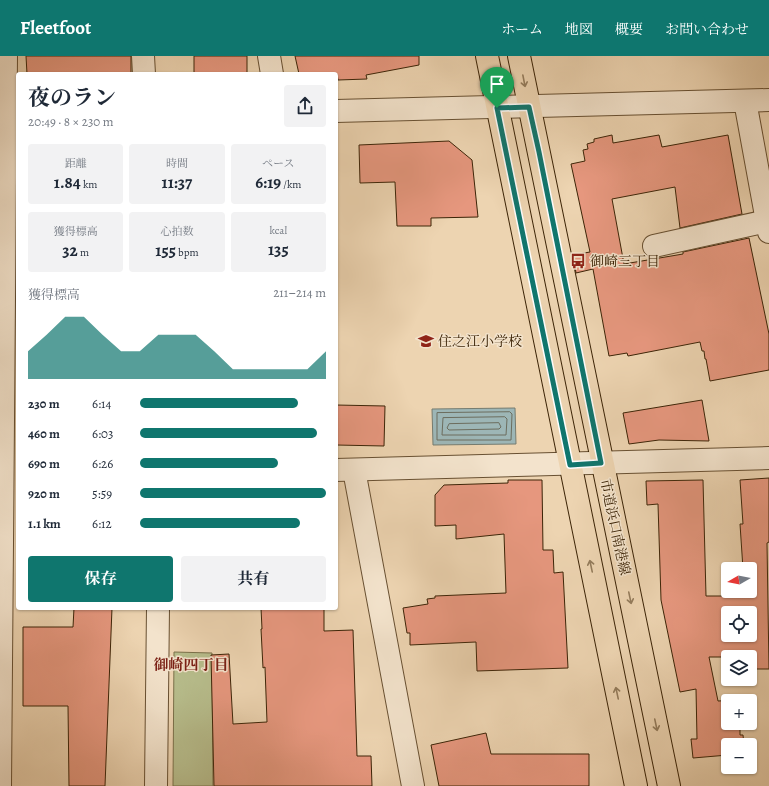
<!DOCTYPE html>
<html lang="ja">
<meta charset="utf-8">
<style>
body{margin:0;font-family:Alegreya,"Noto Serif JP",serif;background:#f2f2f3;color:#1f2937;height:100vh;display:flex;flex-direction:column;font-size:15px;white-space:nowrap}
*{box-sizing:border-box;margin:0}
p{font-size:13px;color:#747a83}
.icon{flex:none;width:22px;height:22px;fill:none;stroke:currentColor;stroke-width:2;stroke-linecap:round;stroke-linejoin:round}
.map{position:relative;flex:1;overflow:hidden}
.details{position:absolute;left:16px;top:16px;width:322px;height:538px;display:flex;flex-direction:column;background:#fff;border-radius:4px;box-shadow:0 1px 3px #0004}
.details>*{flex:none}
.needle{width:26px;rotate:261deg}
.controls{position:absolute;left:721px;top:506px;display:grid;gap:8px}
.controls a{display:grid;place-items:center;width:36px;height:36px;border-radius:4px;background:#fff;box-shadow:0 1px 3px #0004;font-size:20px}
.pin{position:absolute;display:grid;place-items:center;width:34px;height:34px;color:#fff;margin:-41px -17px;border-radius:50% 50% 50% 0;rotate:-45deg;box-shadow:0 0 4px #0007}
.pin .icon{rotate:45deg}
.round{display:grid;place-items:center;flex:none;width:42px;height:42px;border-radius:4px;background:#f2f2f3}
.overview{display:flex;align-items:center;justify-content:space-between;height:68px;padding:0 12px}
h1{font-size:22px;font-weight:700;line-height:30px}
.metrics{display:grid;grid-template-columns:repeat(3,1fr);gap:6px;height:68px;padding:4px 12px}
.metrics div{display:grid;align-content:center;border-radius:4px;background:#f2f2f3;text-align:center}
.metrics b{font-size:17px;font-weight:700}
.metrics small{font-size:11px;font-weight:400}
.metrics p{font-size:11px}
.chart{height:112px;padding:8px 12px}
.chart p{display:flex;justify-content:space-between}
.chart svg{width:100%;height:72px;margin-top:4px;fill:#0f766e;opacity:.7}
.primary-button{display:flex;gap:8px;margin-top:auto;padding:8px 12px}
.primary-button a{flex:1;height:46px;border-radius:4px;background:#0f766e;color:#fff;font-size:16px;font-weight:700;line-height:46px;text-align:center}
.primary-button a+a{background:#f2f2f3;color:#1f2937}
ul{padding:0 12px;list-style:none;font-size:13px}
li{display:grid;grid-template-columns:64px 48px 1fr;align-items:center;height:30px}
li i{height:10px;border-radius:5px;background:#0f766e}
header{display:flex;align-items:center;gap:24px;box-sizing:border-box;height:56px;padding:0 20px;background:#0f766e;color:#fff}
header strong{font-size:19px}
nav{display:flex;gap:22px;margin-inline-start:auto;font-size:14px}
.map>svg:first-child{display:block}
.green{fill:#b7bd8c;stroke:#7a704a}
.water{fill:#9db6b6;stroke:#767c70}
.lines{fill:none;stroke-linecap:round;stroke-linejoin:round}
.shore{stroke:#6c6d5e;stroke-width:1}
.building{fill:#e6977e;stroke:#3c2407;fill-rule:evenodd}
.minor-casing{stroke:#685032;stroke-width:24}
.tertiary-casing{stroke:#685032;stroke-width:24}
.primary-casing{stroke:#3c2407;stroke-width:24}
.minor{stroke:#f3e3cc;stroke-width:22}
.tertiary{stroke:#f3e3cc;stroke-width:22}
.primary{stroke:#edd4b1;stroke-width:22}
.oneway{stroke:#947c5c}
.route-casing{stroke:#fff;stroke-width:8}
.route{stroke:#0f766e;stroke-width:5}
.labels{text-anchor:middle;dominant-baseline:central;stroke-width:3;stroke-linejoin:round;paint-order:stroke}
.poi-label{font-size:14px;fill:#3c2407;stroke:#f3e3cc;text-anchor:start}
.street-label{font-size:14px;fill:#3c2407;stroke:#f3e3cc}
.neighbourhood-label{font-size:15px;font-weight:bold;fill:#7a1f14;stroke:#f3e3cc}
</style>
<header>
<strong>Fleetfoot</strong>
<nav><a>ホーム</a><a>地図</a><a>概要</a><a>お問い合わせ</a></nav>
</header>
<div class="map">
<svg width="769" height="730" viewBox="0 0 769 730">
<rect width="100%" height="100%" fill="#edd4b1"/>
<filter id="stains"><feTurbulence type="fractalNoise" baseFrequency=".005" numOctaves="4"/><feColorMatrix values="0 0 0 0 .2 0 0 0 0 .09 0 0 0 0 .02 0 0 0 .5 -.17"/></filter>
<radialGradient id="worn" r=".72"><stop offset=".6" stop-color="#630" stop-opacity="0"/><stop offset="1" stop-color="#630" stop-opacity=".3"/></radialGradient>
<!-- green -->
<polygon class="green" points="174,596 212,597 213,730 173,730"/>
<!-- water -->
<polygon class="water" points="515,352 516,388 433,389 432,353"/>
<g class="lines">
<!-- shore -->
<g class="shore">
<polygon points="510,356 512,358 511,384 437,384 437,357"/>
<polygon points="505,361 507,363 506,379 442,379 443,362"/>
<polygon points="499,367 501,371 499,373 449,374 447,372 449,368"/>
</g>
</g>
<!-- building -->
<g class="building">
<polygon points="26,0 131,0 131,18 27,18"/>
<rect x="194" y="0" width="53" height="18"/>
<polygon points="295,0 419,0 419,9 366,19 367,23 338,24 337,18 299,18"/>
<polygon points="612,79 613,87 659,79 662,91 728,79 742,158 680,172 675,131 612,143 624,208 683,198 683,196 749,182 769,278 769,314 710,325 706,303 705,303 704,295 702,295 700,286 628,300 627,297 609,300 593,213 576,217 573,199 590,196 571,108 585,105 583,94 588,93 587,88 594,86 594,83"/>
<polygon points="449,85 472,104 478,161 431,162 431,170 397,170 395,126 360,127 359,89"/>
<polygon points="702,344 709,385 659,384 629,388 623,357"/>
<polygon points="336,349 385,350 384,390 336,389"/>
<path d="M 769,422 L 769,486 L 767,487 L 769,613 L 750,613 L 750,601 L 709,601 L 718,645 L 739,644 L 728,645 L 728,667 L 740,667 L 740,679 L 743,679 L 744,689 L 728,689 L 728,699 L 693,702 L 691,683 L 697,683 L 696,633 L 680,636 L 661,544 L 658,448 L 647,449 L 646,425 L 703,424 L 706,540 L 743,540 L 742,535 L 750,535 L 750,513 L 743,513 L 740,468 L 743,468 L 740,424 ZM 728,557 L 750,557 L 750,579 L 728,579 Z"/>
<polygon points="508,424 542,424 543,494 553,494 554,517 563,516 568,612 477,615 476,586 410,589 410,577 407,577 403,552 428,548 427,543 435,542 435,540 506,537 504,478 456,483 456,469 435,470 435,439 444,429 508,427"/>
<polygon points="74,552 112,552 105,730 69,730 68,650 23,650 23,571 73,571"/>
<polygon points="261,552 324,552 324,575 353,574 357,700 371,700 372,730 214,730 211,599 229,598 233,668 267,666 265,611 263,612 261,573 262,573"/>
<polygon points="486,677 491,698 589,698 589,730 439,730 431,689"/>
</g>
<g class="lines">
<defs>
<g id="minor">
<polyline points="143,0 144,18"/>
<polyline points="269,0 272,18"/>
<polyline points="745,45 769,176"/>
<polyline points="654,190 767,165"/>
<polyline points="336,414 769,402"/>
<polyline points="354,414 413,730"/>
<polyline points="0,730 6,0"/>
<polyline points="156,730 158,552"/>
</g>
<g id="tertiary">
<polyline points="336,55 769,44"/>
<polyline points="0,64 18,63"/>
</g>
<g id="primary">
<polyline points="487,0 636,730"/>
<polyline points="519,0 669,730"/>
</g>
</defs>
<!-- minor casing -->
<use href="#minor" class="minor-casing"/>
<!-- tertiary casing -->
<use href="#tertiary" class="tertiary-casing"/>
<!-- primary casing -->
<use href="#primary" class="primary-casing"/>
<!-- minor -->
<use href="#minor" class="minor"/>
<!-- tertiary -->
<use href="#tertiary" class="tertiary"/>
<!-- primary -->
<use href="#primary" class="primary"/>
</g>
<!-- one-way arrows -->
<defs><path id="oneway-shaft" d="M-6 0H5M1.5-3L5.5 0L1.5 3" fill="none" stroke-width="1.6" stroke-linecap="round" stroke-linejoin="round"/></defs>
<g class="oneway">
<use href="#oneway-shaft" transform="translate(524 25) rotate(79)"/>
<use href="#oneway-shaft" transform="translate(591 510) rotate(-102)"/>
<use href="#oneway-shaft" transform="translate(630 542) rotate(78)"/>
<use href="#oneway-shaft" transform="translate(617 637) rotate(-102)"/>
<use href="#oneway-shaft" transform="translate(656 669) rotate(78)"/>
</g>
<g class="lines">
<defs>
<polygon id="route" points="529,51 539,96 601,407 570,409 497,52"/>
</defs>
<!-- route casing -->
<use href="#route" class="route-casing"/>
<!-- route -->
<use href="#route" class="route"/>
</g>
<!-- icons -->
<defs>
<symbol id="bus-bare" viewBox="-9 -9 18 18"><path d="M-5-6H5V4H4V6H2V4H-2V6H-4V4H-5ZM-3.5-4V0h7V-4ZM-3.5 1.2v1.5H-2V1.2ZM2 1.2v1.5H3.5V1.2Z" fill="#8f2418" stroke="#f3e3cc" stroke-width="2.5" paint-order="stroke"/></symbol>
<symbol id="school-bare" viewBox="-9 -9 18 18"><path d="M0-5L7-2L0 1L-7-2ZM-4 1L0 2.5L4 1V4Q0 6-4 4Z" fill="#8f2418" stroke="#f3e3cc" stroke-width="2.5" paint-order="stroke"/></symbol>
</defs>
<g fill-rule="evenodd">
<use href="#bus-bare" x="567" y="194" width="22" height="22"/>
<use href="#school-bare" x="415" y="274" width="22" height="22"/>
</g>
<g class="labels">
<!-- poi labels -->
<g class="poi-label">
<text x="590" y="205">御崎三丁目</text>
<text x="438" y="285">住之江小学校</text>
</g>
<!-- street labels -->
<g class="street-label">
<text transform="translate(615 471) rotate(78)">市道浜口南港線</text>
</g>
<!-- neighbourhood labels -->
<g class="neighbourhood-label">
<text x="191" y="609">御崎四丁目</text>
</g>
</g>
<rect width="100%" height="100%" filter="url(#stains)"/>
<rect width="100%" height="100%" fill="url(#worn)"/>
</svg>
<div class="controls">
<a><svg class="needle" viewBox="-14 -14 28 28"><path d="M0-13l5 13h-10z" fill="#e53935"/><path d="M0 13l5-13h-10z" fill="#747a83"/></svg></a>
<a><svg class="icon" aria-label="locate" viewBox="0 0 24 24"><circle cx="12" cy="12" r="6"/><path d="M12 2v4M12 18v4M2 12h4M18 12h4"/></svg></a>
<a><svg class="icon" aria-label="layers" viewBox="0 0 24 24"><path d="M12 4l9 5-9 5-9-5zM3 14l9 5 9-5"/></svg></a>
<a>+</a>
<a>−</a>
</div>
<div class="pin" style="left:497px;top:52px;background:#1e9e55"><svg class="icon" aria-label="arrive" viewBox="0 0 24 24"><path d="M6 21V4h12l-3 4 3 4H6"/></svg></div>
<section class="details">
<div class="overview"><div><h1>夜のラン</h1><p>20:49 · 8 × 230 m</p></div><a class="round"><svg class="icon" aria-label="share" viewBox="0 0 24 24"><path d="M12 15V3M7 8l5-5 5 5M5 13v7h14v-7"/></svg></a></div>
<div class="metrics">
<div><p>距離</p><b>1.84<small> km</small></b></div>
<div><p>時間</p><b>11:37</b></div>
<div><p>ペース</p><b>6:19<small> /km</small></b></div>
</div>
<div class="metrics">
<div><p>獲得標高</p><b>32<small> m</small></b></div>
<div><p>心拍数</p><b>155<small> bpm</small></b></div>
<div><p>kcal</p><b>135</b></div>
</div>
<div class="chart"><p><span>獲得標高</span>211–214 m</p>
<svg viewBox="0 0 160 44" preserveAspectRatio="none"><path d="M0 44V27L10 17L20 6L30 6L40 17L50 27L60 27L70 17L80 17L90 17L100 27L110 38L120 38L130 38L140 38L150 38L160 27V44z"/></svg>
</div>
<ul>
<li><b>230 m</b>6:14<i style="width:85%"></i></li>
<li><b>460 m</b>6:03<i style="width:95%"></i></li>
<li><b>690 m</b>6:26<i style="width:74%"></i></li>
<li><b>920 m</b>5:59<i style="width:100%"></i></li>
<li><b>1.1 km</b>6:12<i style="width:86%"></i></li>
</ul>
<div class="primary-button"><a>保存</a><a>共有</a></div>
</section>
</div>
